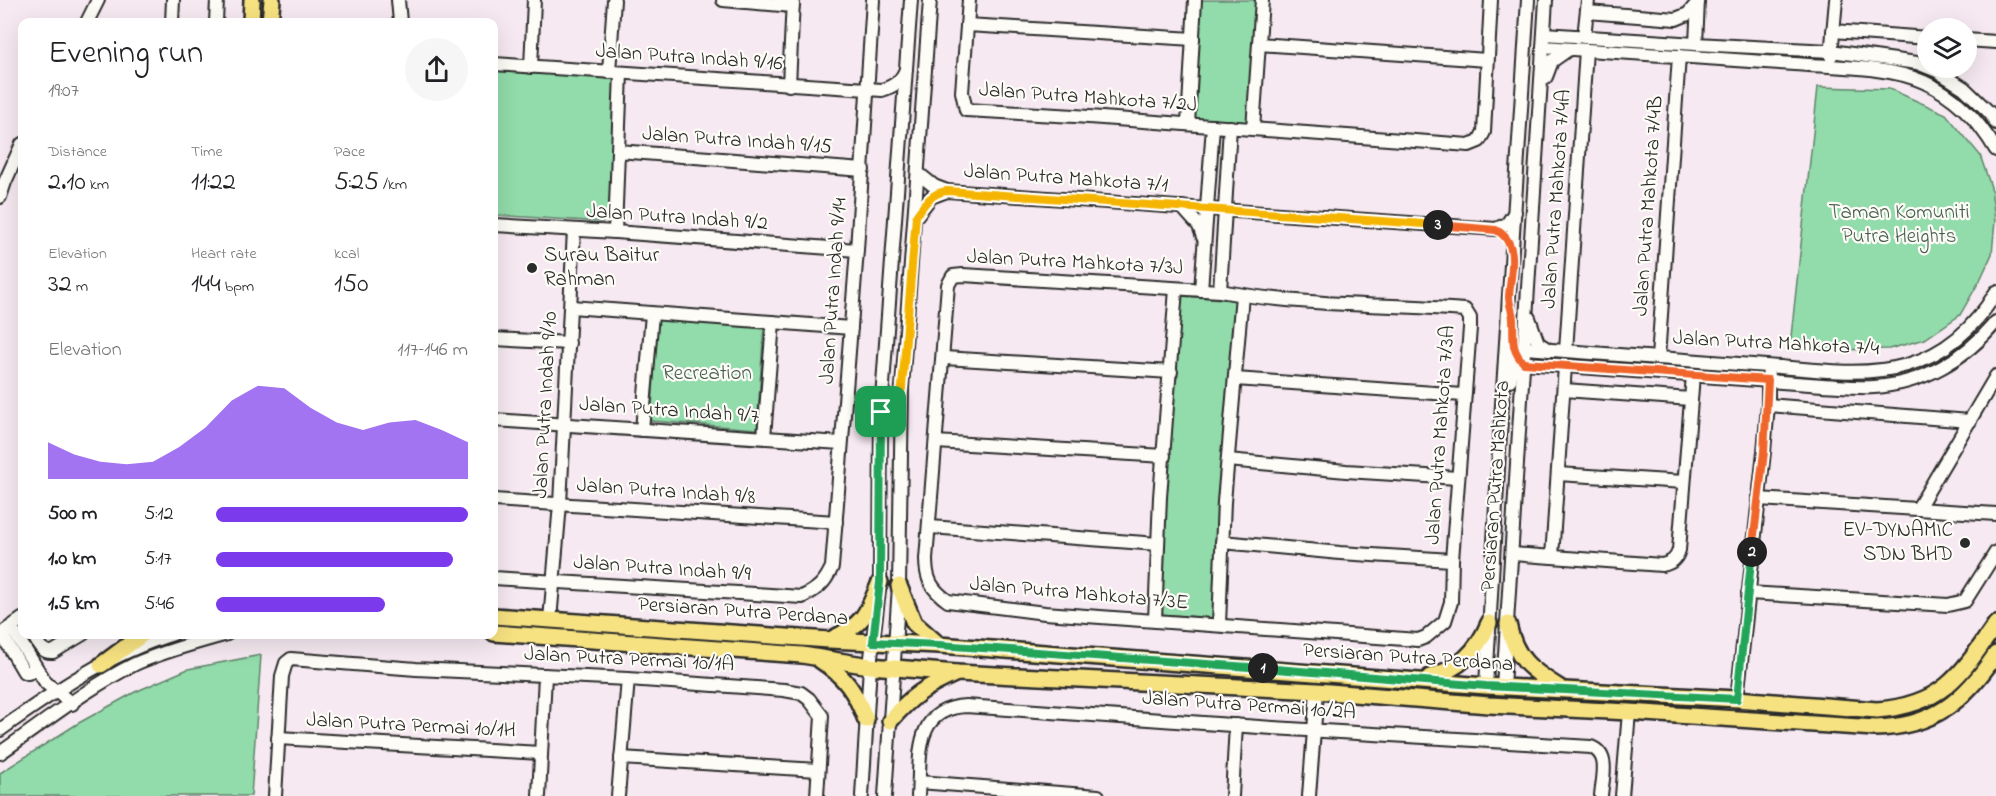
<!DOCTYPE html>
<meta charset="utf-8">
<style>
body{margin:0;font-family:"Indie Flower",sans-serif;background:#f6f6f6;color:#202124;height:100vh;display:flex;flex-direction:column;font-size:22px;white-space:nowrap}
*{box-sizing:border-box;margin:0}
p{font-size:20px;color:#757577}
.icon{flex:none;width:33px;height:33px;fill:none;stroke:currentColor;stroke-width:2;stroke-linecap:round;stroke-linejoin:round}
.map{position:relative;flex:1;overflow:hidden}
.details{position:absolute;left:18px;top:18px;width:480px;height:621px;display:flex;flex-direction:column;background:#fff;border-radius:12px;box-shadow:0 6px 24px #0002}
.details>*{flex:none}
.tools{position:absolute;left:1917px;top:18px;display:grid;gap:12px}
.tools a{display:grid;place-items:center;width:60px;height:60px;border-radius:50%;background:#fff;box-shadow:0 6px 24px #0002;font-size:30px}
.pin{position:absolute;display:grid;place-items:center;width:51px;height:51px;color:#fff;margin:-26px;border-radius:12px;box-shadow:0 3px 9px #0006}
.km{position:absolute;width:30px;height:30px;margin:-15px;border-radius:50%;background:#222;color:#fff;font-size:16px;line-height:30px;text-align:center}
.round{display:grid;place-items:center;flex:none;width:63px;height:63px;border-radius:32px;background:#f6f6f6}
.overview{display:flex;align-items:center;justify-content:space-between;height:102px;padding:0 30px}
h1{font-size:33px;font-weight:600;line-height:45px}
.figures{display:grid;grid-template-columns:repeat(3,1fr);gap:9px;height:102px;padding:6px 30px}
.figures div{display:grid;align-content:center}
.figures b{font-size:26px;font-weight:600}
.figures small{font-size:16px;font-weight:400}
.figures p{font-size:16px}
.chart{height:168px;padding:12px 30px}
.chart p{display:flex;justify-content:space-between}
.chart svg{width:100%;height:108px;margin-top:6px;fill:#7c3aed;opacity:.7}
ul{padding:0 30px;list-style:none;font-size:20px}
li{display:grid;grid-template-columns:96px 72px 1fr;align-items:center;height:45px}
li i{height:15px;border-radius:8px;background:#7c3aed}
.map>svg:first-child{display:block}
.green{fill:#92dbaa;stroke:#5e836a;stroke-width:1.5}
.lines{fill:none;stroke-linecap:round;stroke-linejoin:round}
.minor-casing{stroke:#2b2b2b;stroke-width:16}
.major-casing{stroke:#2b2b2b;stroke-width:20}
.minor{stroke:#fdfcf7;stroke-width:12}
.major{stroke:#f7e281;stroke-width:15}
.split-1-casing{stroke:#fff;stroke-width:12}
.split-2-casing{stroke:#fff;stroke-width:12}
.split-3-casing{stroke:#fff;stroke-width:12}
.split-4-casing{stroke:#fff;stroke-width:12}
.split-1{stroke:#22a559;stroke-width:8}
.split-2{stroke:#22a559;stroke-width:8}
.split-3{stroke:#f0652b;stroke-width:8}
.split-4{stroke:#f5b400;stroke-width:8}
.poi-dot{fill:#2b2b2b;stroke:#fdfcf7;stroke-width:2}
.labels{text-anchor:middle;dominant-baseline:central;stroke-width:4.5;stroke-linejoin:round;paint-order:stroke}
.street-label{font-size:21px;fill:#2b2b2b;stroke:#fdfcf7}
.park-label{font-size:21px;fill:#4a6051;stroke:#fdfcf7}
.poi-label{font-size:21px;fill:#2b2b2b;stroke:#fdfcf7;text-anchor:start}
</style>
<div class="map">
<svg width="1996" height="796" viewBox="0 0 1996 796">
<rect width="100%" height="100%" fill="#f6e9f1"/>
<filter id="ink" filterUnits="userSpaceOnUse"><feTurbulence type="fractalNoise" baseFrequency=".0167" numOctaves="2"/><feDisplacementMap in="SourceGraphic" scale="12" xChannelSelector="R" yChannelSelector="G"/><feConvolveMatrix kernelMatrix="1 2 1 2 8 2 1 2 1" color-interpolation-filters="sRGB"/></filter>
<g filter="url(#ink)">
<!-- green -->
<g class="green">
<polygon points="1199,0 1260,0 1251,123 1192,119"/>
<polygon points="494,71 619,78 609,216 603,222 494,215"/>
<polygon points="1818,87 1890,89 1946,114 1980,155 1991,187 1995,221 1992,254 1980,280 1960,315 1925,339 1889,349 1831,350 1790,346"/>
<polygon points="1180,296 1238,300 1216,618 1157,614"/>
<polygon points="658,319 764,326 757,429 651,421"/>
<polygon points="261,655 251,796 0,796 0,773 77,724 135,692 188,669"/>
</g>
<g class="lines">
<defs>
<g id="minor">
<polyline points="398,0 400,22"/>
<polyline points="723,0 793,6"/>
<polyline points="969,0 962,92 966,110 1075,116 1469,145 1479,141 1484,132 1491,0"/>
<polyline points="1587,12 1676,19 1688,14 1698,2"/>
<polyline points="87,22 98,0"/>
<polyline points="172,22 173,0"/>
<polyline points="216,22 217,0"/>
<polyline points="967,25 1193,39"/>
<polyline points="1833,31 1928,38"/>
<polyline points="1544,34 1696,44 1831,51 1917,63 1937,71 1964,88 1990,113 1996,123"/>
<polyline points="1584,37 1588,0"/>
<polyline points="1966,40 1996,42"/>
<polyline points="1259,44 1487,60"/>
<polyline points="1696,44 1698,1"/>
<path d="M 1543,47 C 1627,53 1710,58 1794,64 C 1832,67 1889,66 1924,82 C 1956,96 1979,121 1996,150"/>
<polyline points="1831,56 1836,0"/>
<path d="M 494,64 L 882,90 C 894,86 902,81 906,69"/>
<polyline points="531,67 534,0"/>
<polyline points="609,72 614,0"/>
<polyline points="1546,77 1552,61 1569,49"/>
<polyline points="789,85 793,0"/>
<polyline points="1188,124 1195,0"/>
<polyline points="1253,129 1262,0"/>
<polyline points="618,151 621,73"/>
<polyline points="919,174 934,186 947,191 1496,229 1507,224 1515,212"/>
<polyline points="0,197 5,182 22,144"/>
<polyline points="1182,207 1199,226 1203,237"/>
<polyline points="917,215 931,197 947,191"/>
<polyline points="494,225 615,232 857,250"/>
<polyline points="615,232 618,151 863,170"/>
<path d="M 963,275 L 1220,291 C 1300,306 1384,304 1465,310 L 1470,318 L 1470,328 L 1452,560 L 1451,602 L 1445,621 L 1426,637 L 1418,640 L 1045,613 L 948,601 C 931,589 926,579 926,559 L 948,285 L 953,276 Z"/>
<polyline points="1201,290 1213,126"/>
<polyline points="1220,291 1230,127"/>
<polyline points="571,307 851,328"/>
<polyline points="1529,318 1538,343 1549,350"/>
<polyline points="494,339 569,343"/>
<path d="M 1525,348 C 1605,354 1685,360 1766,366 C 1811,369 1862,378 1907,365 C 1946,353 1975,328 1996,292"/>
<polyline points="1566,351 1586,50"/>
<polyline points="944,358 1171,372"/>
<polyline points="1658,358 1679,56"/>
<path d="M 1524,363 L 1823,385 C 1840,386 1857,388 1874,387 C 1923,384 1965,359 1996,322"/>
<polyline points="1235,379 1463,395"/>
<polyline points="1510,380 1515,355 1525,348"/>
<polyline points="1564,390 1691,399"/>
<polyline points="1768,405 1970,421"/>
<polyline points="494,420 841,443"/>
<polyline points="642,430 652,314"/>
<polyline points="764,437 773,322"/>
<polyline points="936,442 1164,456"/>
<polyline points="1228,460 1346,471 1458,478"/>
<polyline points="1558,474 1684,482"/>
<polyline points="1758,499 1996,514"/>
<polyline points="494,500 836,522"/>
<polyline points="1918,508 1996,376"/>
<polyline points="930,527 1158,544"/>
<polyline points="1222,542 1340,553 1452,560"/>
<path d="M 1512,554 L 1662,565 C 1671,563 1676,560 1679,550 L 1693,375"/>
<polyline points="1552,557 1565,366"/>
<path d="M 494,578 L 802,597 C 818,589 825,583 832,567 L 857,250 L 873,0"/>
<polyline points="1748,593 1948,605 1965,601 1996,552"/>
<polyline points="22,619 5,631 4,638 24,672 28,673 35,669"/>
<polyline points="550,620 560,504 574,230"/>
<polyline points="1155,620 1160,497 1176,289"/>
<polyline points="1219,624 1224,502 1242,295"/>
<polyline points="11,627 46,683 72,704"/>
<path d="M 33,634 C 38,643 41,653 53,652 L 83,634"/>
<polyline points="1486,686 1499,451 1528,0"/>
<polyline points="1503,687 1546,0"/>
<polyline points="1737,699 1764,452 1768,405 1768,375"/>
<path d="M 0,730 C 53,692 110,653 173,634"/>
<polyline points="278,738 541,753"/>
<path d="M 0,753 C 42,724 90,686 135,664 C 164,651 196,643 227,634"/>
<polyline points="621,758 818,770"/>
<polyline points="919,782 1098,796"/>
<polyline points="275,796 282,676 286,663 291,659 416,669 628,679 784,690 801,693 809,699 822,716 817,796"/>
<polyline points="539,796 545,675"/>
<polyline points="618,796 628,679"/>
<polyline points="862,796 870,666 880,582 881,412 911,0"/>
<polyline points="885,796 899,586 902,388 930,0"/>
<path d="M 918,796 C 921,756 913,709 966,706 L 1273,728 L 1591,747 C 1611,755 1602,779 1601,796"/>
<polyline points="1232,796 1236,725"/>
<polyline points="1309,796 1317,691"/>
<polyline points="1622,796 1629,712"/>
</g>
<g id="major">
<polyline points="251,22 252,0"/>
<polyline points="270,22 272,0"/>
<polyline points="899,586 914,623 939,645"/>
<path d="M 494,616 L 829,640 L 939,645 L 1486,686 L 1737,699 L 1877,710 C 1943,705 1961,675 1996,624"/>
<path d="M 1508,624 C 1515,659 1531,670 1560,688"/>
<path d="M 494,633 L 802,655 L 870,666 L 957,673 L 1317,691 L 1489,705 L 1629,712 L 1875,728 C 1934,727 1964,701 1996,654"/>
<path d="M 832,639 C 864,624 867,614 880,582"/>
<path d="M 820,660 C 845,676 856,693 866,720"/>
<polyline points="101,665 143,634"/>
<path d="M 1430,677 C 1459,669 1477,652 1489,623"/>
<path d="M 890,721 C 912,695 926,687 957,673"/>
</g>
</defs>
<!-- minor casing -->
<use href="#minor" class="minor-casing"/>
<!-- major casing -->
<use href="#major" class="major-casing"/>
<!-- minor -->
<use href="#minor" class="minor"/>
<!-- major -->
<use href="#major" class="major"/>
</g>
</g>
<g class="lines" filter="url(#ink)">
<defs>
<polyline id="split-1" points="881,412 880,582 873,642 939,645 1263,668"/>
<polyline id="split-2" points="1263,668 1486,686 1737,699 1752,552"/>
<path id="split-3" d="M 1438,225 L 1496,230 C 1521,243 1510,274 1509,297 C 1509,305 1513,312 1513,320 C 1514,338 1510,350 1524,363 L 1768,380 L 1764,452 L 1752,552"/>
<path id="split-4" d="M 881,412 L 886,414 L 894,414 L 902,388 L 916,216 C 925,203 931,193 947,191 L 1438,225"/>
</defs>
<!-- split-1 casing -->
<use href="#split-1" class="split-1-casing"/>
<!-- split-2 casing -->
<use href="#split-2" class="split-2-casing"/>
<!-- split-3 casing -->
<use href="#split-3" class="split-3-casing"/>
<!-- split-4 casing -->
<use href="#split-4" class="split-4-casing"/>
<!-- split-1 -->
<use href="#split-1" class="split-1"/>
<!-- split-2 -->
<use href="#split-2" class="split-2"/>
<!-- split-3 -->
<use href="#split-3" class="split-3"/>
<!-- split-4 -->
<use href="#split-4" class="split-4"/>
</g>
<!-- markers -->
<g class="poi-dot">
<circle cx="532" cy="268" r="6"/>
<circle cx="1965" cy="543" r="6"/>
</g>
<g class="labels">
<!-- street labels -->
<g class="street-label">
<text transform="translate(689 58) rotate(4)">Jalan Putra Indah 9/16</text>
<text transform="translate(1088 98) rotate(4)">Jalan Putra Mahkota 7/2J</text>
<text transform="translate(737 141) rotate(4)">Jalan Putra Indah 9/15</text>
<text transform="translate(1066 179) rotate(4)">Jalan Putra Mahkota 7/1</text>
<text transform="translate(1557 199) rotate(-86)">Jalan Putra Mahkota 7/4A</text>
<text transform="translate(1649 206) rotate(-86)">Jalan Putra Mahkota 7/4B</text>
<text transform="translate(677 218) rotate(4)">Jalan Putra Indah 9/2</text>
<text transform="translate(1075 263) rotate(3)">Jalan Putra Mahkota 7/3J</text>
<text transform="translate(834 291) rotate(-86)">Jalan Putra Indah 9/14</text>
<text transform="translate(1776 344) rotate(3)">Jalan Putra Mahkota 7/4</text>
<text transform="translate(546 405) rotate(-87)">Jalan Putra Indah 9/10</text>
<text transform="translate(669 411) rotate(4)">Jalan Putra Indah 9/7</text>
<text transform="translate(1441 435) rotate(-86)">Jalan Putra Mahkota 7/3A</text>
<text transform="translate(1496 486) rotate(-86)">Persiaran Putra Mahkota</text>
<text transform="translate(666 492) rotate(4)">Jalan Putra Indah 9/8</text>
<text transform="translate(662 569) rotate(4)">Jalan Putra Indah 9/9</text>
<text transform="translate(1079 594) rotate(5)">Jalan Putra Mahkota 7/3E</text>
<text transform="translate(743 612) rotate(4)">Persiaran Putra Perdana</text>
<text transform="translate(1408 658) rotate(4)">Persiaran Putra Perdana</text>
<text transform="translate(629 660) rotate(3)">Jalan Putra Permai 10/1A</text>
<text transform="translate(1249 706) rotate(4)">Jalan Putra Permai 10/2A</text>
<text transform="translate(411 726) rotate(3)">Jalan Putra Permai 10/1H</text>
</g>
<!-- park labels -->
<g class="park-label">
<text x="1899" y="213">Taman Komuniti<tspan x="1899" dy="24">Putra Heights</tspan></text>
<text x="707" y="374">Recreation</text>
</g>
<!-- poi labels -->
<g class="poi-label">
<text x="544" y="256">Surau Baitur<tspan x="544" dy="24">Rahman</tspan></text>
<text x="1953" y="531" text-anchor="end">EV-DYNAMIC<tspan x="1953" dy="24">SDN BHD</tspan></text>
</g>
</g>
</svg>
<div class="tools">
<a><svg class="icon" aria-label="layers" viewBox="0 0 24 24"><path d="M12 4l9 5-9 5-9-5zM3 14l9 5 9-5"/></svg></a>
</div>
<div class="pin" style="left:881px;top:412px;background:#1e9e55"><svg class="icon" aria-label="arrive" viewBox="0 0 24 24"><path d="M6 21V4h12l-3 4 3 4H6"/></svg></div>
<b class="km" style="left:1263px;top:668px">1</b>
<b class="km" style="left:1752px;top:552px">2</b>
<b class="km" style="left:1438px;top:225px">3</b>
<section class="details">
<div class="overview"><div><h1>Evening run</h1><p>19:07</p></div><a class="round"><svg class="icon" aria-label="share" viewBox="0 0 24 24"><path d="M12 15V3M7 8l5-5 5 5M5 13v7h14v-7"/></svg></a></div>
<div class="figures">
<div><p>Distance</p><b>2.10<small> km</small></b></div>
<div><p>Time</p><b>11:22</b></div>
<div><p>Pace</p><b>5:25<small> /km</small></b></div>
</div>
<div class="figures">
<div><p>Elevation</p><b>32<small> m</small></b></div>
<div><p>Heart rate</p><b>144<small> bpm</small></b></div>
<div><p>kcal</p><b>150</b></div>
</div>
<div class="chart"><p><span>Elevation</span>117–146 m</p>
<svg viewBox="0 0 160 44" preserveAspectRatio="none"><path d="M0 44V29L10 34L20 37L30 38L40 37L50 31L60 23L70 12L80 6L90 7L100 15L110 21L120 24L130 21L140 20L150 24L160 29V44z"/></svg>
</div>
<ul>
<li><b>500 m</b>5:12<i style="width:100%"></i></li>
<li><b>1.0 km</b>5:17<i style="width:94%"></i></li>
<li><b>1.5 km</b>5:46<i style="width:67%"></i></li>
</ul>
</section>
</div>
